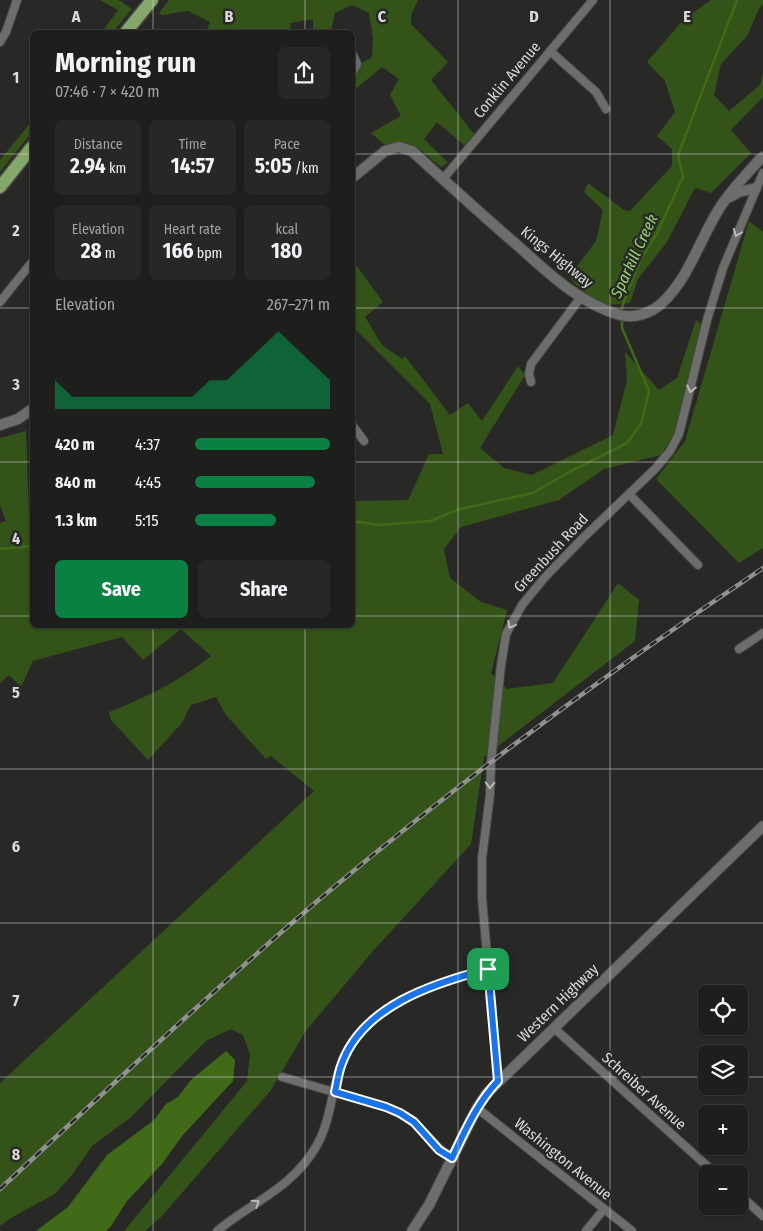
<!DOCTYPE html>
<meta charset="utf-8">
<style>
body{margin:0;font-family:"Fira Sans Condensed",sans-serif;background:#262726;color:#f1f3f6;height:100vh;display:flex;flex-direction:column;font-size:19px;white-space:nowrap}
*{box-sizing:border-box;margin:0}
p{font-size:16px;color:#a1a2a4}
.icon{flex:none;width:28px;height:28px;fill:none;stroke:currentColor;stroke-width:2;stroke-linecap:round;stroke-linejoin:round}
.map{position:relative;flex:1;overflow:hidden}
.panel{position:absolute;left:30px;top:30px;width:325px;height:598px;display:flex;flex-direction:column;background:#1e1f1d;border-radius:8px;box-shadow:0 1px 4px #0004,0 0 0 1px #3c3d3b}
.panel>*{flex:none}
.buttons{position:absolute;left:698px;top:985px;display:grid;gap:10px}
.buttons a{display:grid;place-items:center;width:50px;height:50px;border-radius:8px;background:#1e1f1d;box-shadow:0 1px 4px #0004,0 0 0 1px #3c3d3b;font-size:25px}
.pin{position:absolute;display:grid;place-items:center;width:42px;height:42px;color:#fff;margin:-21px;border-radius:10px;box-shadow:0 2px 8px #0006}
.round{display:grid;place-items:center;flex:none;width:52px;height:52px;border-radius:8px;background:#262726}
.headline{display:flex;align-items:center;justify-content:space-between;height:85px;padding:0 25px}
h1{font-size:28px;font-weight:700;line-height:38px}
.figures{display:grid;grid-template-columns:repeat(3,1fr);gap:8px;height:85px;padding:5px 25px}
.figures div{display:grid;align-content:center;border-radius:8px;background:#262726;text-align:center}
.figures b{font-size:21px;font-weight:700}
.figures small{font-size:14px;font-weight:400}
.figures p{font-size:14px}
.chart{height:140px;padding:10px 25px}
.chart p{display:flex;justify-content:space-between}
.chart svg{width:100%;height:90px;margin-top:5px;fill:#0b8043;opacity:.7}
.cta{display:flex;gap:10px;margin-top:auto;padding:10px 25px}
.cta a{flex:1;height:58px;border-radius:8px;background:#0b8043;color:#fff;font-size:20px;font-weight:700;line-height:58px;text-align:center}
.cta a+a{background:#262726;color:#f1f3f6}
ul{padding:0 25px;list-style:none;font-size:16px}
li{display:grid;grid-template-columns:80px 60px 1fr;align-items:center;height:38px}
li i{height:12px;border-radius:6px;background:#0b8043}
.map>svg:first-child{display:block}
.green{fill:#345319}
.water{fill:#416a18}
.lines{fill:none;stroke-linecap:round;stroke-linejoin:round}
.stream{stroke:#416a18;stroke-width:2.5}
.minor-casing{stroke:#464745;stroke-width:10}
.tertiary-casing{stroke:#464745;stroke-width:12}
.primary-casing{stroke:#464745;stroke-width:15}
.minor{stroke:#6c6e6b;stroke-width:8}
.tertiary{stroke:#6c6e6b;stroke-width:10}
.primary{stroke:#85a76a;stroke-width:12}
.rail-casing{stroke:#919290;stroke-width:4.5}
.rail{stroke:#282927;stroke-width:2.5;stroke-dasharray:8;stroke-linecap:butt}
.oneway{stroke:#babbb9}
.route-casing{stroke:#fff;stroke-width:10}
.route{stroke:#1a73e8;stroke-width:6}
.grid{fill:none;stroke:#dbdcda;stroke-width:1;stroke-opacity:0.55}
.labels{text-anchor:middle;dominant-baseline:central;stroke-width:5;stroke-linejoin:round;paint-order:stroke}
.street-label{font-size:15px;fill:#dbdcda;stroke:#282927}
.water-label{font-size:16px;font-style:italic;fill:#9ad46c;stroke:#282927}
.grid-label{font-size:16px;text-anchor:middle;font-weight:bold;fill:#dbdcda;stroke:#282927;stroke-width:5;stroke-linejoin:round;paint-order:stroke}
</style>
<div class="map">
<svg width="763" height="1231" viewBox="0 0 763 1231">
<rect width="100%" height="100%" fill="#282927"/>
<!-- green -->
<g class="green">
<polygon points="100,0 119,0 132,9 113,32 102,32 118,10"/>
<path d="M 169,0 L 418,0 L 411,15 L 411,24 L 448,62 L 431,80 L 474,134 L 465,146 L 437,122 L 424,139 L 448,163 L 441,167 C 422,152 412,136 385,145 L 371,133 L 401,116 L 390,95 L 399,79 L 382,67 L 353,91 L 353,68 L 372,57 L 373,37 L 369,13 L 352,5 L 335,13 L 331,32 L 313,32 L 313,19 L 290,23 L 291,32 L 206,32 L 210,22 L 188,11 L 162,15 L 159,13 Z"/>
<polygon points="711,0 763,0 763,4 759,9 747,36 721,64 714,95 729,111 760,85 763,73 763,97 731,130 751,153 711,193 695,188 667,242 638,279 630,303 606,305 583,292 569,277 596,241 603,210 584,192 588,183 624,210 630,211 672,166 672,149 657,136 675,112 665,81 647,62 684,19"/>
<polygon points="32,121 32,132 0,172 0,160"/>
<polygon points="749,221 763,232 763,548 739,563 656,479 685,441"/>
<path d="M 353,261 L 383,302 L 365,317 L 382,345 L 402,359 L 405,356 L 450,415 L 468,403 L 482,421 L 518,366 L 525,375 L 480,448 L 504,468 L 532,475 L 613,435 L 627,380 L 625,352 L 659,390 L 677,378 L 696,320 L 703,326 L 676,430 L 661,455 L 604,469 L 559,500 L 461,527 L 444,549 L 450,578 L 481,602 L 507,610 L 491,673 L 507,689 L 553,683 L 618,583 L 639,600 L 635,641 L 484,757 L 471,844 L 373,951 L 305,1032 L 271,1090 L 162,1216 L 145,1231 L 124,1231 L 247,1081 L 250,1054 L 243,1035 L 231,1029 L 206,1041 L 130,1118 L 92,1146 L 72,1175 L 55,1194 L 11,1218 L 0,1226 L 0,1083 L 314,791 L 271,756 L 266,759 L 226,715 L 216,697 L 191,705 L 181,724 L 148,760 L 111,720 L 109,712 C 145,698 180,681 211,656 L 181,629 L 143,660 L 122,637 L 33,661 L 21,687 L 9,675 L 0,683 L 0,523 L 6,521 L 0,505 L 0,438 L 26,431 L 29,515 L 32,514 L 32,625 L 352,625 L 353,501 L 408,500 L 429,454 L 443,454 L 430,404 L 353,327 Z"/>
</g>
<!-- water -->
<polygon class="water" points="226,1051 235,1060 233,1081 182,1136 162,1164 127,1201 111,1226 106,1231 36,1231 68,1207 107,1155 154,1120 166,1104 178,1097 191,1080"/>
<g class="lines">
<!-- stream -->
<g class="stream">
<polyline points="622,312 622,307 640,261 657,233 683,177 678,155 737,0"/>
<polyline points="352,521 380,525 430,521 460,509 533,493 569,472 627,443 641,424 649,391 622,328 622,317"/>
<polyline points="0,549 32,546"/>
</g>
<defs>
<g id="minor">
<polyline points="0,42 6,32 17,0"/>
<polyline points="550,51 596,92 606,109"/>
<polyline points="352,53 357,64 352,73"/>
<polyline points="443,179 593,0"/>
<polyline points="0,302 32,262"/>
<polyline points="531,382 529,374 531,364 581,297"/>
<polyline points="352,425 364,441"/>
<polyline points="629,494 698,565"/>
<polyline points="739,649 763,633"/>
<polyline points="554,1028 716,1174"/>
<path d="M 282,1077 L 386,1107 C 396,1111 406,1116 414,1123 C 427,1134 437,1148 451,1159"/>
<polyline points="498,1081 482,898 482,858 490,795 491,762 501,665 506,634 522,605 545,577 584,537 656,468 670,451 679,434 707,320 723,268 763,173"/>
<polyline points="477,1108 632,1231"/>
<polyline points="739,1194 763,1216"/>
<path d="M 217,1231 C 252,1202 293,1188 317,1145 C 331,1120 331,1092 341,1065 C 363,1005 433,984 489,969"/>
<polyline points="586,1231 604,1209"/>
</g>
<g id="tertiary">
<path d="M 352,178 L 385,151 L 399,147 L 412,151 C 447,183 481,214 517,245 C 547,272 580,304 620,315 C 635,319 651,313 662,303 C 689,278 700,239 719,209 C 730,191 746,175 760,159 L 763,157"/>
<polyline points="730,197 739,192 756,188"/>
<polyline points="0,425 18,419 32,409"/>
<polyline points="412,1231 429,1205 477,1108 487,1093 763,826"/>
</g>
<g id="primary">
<polyline points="126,32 152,0"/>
<polyline points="0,187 32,147"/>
</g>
</defs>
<!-- minor casing -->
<use href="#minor" class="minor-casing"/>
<!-- tertiary casing -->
<use href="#tertiary" class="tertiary-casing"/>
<!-- primary casing -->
<use href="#primary" class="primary-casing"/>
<!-- minor -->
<use href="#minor" class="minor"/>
<!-- tertiary -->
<use href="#tertiary" class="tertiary"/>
<!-- primary -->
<use href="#primary" class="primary"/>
<defs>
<path id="rail" d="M 0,1189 C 110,1087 219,984 334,887 C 471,773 615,667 763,568"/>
</defs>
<!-- rail casing -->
<use href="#rail" class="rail-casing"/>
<!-- rail -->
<use href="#rail" class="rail"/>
</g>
<!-- one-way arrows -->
<defs><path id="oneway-chevron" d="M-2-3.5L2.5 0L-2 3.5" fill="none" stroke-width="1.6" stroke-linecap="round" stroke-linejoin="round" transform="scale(1.25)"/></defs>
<g class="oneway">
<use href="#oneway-chevron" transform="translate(737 233) rotate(112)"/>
<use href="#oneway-chevron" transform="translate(691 389) rotate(104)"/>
<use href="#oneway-chevron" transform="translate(511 625) rotate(118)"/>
<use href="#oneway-chevron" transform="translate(490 785) rotate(92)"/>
<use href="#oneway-chevron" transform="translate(256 1203) rotate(-33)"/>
</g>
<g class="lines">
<defs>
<path id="route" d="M 488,969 L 498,1081 C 477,1103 465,1131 452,1158 L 439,1150 L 414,1122 L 400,1113 L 386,1107 L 335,1092 C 337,1084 338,1074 341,1066 C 361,1006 434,983 488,969 Z"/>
</defs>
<!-- route casing -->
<use href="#route" class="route-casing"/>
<!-- route -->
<use href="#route" class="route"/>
</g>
<!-- grid -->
<path class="grid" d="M 153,0 L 153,32M 305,0 L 305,32M 458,0 L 458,1231M 610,0 L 610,1231M 0,154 L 32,154M 352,154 L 763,154M 0,308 L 32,308M 352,308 L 763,308M 0,462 L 32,462M 352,462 L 763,462M 0,616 L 32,616M 352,616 L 763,616M 153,625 L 153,1231M 305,625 L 305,1231M 0,769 L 763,769M 0,923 L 763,923M 0,1077 L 706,1077M 739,1077 L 763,1077"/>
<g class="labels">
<!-- street labels -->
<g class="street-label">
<text transform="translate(507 80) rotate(-50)">Conklin Avenue</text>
<text transform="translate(557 257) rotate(39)">Kings Highway</text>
<text transform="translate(551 553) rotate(-47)">Greenbush Road</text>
<text transform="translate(558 1003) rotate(-44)">Western Highway</text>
<text transform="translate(644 1091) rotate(42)">Schreiber Avenue</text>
<text transform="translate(563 1159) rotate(39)">Washington Avenue</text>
</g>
<!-- water labels -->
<g class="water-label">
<text transform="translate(634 256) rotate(-65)">Sparkill Creek</text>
</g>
</g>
<g class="grid-label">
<text x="76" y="22">A</text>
<text x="229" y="22">B</text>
<text x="382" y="22">C</text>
<text x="534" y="22">D</text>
<text x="687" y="22">E</text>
<text x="16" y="83">1</text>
<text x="16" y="236">2</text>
<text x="16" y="390">3</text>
<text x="16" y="544">4</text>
<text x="16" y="698">5</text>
<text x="16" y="852">6</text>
<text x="16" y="1006">7</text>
<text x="16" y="1160">8</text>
</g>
</svg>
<div class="buttons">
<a><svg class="icon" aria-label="locate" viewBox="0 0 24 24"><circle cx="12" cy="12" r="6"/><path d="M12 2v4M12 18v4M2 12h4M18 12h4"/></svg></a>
<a><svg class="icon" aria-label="layers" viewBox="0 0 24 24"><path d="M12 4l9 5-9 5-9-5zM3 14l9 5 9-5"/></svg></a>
<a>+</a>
<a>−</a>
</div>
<div class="pin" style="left:488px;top:969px;background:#1e9e55"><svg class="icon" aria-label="arrive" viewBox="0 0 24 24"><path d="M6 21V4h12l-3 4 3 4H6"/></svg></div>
<section class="panel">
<div class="headline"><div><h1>Morning run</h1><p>07:46 · 7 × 420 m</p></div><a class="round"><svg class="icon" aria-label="share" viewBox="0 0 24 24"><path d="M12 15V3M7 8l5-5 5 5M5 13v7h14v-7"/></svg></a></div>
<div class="figures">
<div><p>Distance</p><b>2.94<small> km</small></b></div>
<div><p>Time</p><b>14:57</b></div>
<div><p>Pace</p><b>5:05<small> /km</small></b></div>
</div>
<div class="figures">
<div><p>Elevation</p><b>28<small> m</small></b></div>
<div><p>Heart rate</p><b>166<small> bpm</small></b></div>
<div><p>kcal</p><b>180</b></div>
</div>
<div class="chart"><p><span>Elevation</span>267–271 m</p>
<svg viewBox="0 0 160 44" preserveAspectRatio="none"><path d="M0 44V30L10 38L20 38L30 38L40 38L50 38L60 38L70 38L80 38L90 30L100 30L110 22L120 14L130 6L140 14L150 22L160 30V44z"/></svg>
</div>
<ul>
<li><b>420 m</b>4:37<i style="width:100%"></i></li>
<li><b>840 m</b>4:45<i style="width:89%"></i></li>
<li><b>1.3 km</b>5:15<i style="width:60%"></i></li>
</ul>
<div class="cta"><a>Save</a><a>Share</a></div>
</section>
</div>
